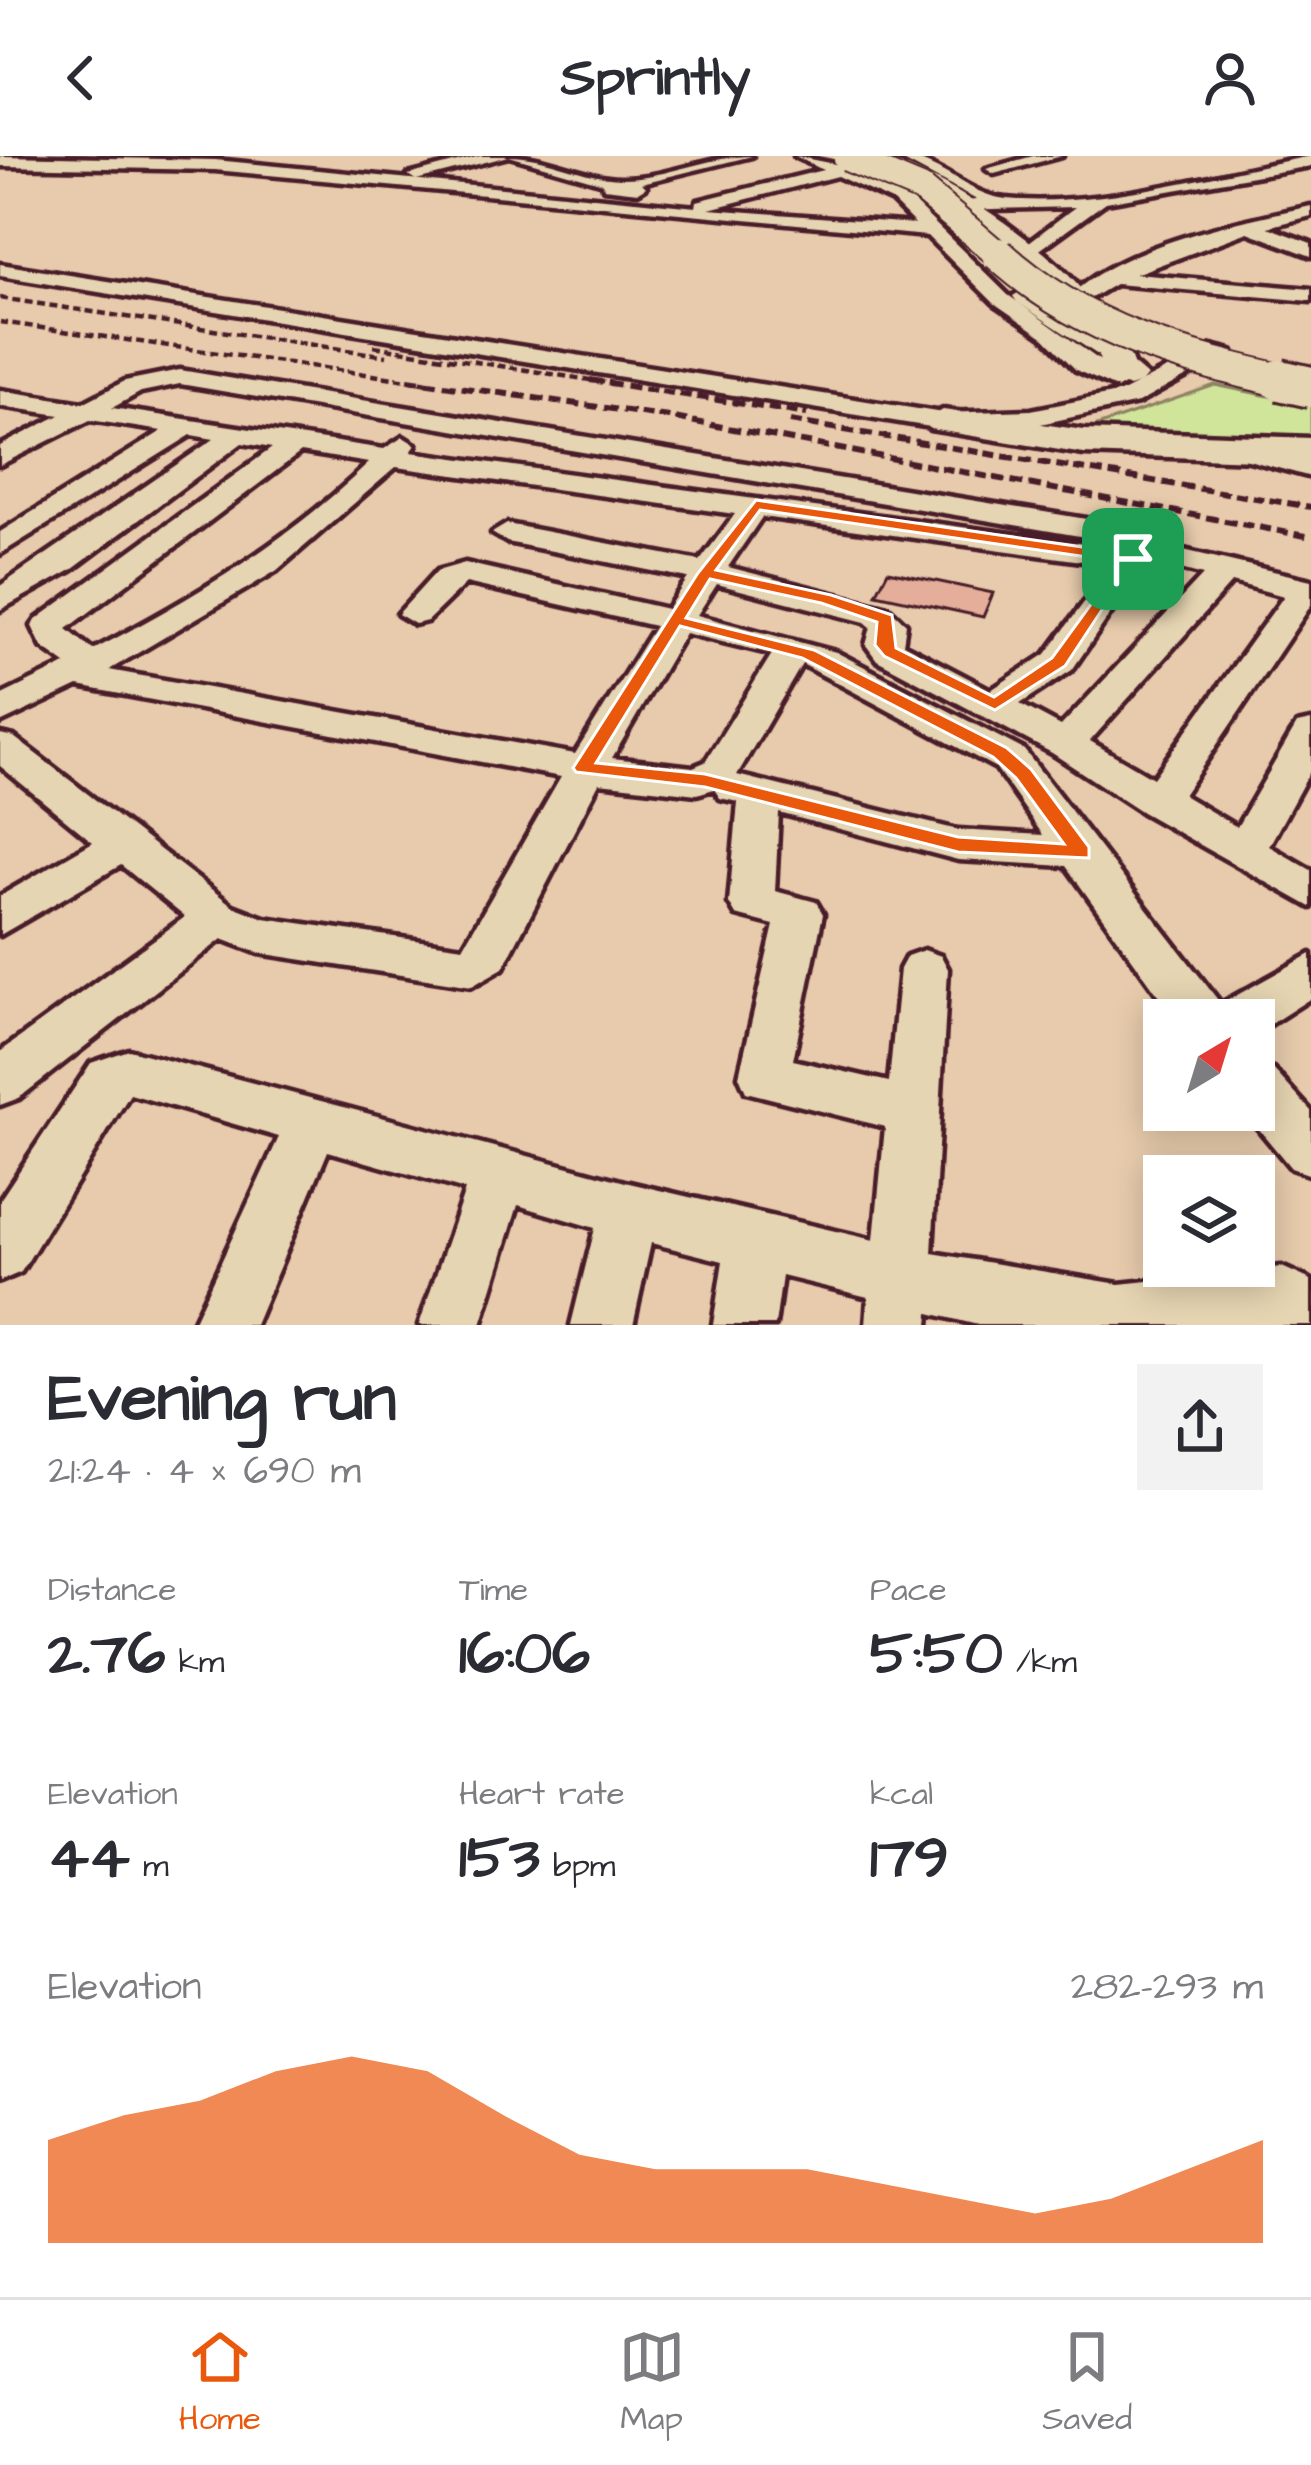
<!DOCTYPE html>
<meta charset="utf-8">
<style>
body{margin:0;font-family:"Architects Daughter",sans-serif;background:#f2f2f3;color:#2b2b33;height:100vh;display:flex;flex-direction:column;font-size:45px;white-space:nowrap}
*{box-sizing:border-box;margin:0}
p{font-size:39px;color:#7c7c81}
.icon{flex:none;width:66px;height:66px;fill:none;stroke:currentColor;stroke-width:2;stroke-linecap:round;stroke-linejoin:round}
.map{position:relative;height:1169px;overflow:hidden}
.details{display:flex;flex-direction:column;background:#fff;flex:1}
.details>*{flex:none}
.needle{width:78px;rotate:38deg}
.fabs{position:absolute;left:1143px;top:843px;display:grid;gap:24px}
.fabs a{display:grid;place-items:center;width:132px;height:132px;border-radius:0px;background:#fff;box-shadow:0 6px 30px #0003;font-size:60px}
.pin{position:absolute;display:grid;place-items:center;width:102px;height:102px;color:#fff;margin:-51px;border-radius:24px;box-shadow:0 6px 18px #0006}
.round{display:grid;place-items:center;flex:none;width:126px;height:126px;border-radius:0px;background:#f2f2f3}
.headline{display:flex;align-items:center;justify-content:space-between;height:204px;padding:0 48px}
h1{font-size:66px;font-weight:700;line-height:90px}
.figures{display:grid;grid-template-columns:repeat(3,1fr);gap:18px;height:204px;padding:12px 48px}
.figures div{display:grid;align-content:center}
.figures b{font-size:60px;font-weight:700}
.figures small{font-size:33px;font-weight:400}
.figures p{font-size:33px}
.chart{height:336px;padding:24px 48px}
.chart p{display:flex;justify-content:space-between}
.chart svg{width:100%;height:216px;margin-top:12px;fill:#ea580c;opacity:.7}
header{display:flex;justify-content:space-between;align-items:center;height:156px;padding:0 48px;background:#fff;font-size:54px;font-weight:700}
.tabs{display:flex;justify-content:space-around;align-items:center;height:168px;border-top:3px solid #e1e1e2;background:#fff;font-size:33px;color:#7c7c81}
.tabs a{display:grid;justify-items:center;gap:6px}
.tabs .selected{color:#ea580c}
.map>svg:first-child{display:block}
.green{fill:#d0e59a;stroke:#8d8262;stroke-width:3}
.building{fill:#e4ae9a;stroke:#4a1f2b;stroke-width:3}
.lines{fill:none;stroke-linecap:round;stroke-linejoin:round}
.minor-casing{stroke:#4a1f2b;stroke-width:9}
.highway-casing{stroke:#4a1f2b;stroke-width:9}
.minor{fill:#e6d5b2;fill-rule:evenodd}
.highway{fill:#e6d5b2;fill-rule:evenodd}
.rail-far1{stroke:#4a1f2b;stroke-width:4.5;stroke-dasharray:8 4.5;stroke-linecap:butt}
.rail{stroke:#4a1f2b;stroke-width:6;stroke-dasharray:12 6;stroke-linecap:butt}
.highway-bridge-far2-casing{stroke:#4a1f2b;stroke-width:30;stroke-linecap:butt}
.highway-bridge-far1-casing{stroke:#4a1f2b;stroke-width:36;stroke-linecap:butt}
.highway-bridge-casing{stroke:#4a1f2b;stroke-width:46;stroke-linecap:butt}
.highway-bridge-far2{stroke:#e6d5b2;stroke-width:26}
.highway-bridge-far1{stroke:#e6d5b2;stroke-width:32}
.highway-bridge{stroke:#e6d5b2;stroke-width:40}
.route{fill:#ea580c;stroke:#fff;stroke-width:3;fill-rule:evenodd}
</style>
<header><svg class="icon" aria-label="back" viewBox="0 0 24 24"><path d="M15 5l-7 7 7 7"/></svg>Sprintly<svg class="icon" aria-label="person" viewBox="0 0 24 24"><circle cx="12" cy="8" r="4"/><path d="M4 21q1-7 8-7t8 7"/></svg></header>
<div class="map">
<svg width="1311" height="1169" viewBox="0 0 1311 1169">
<rect width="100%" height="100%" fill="#e7cbac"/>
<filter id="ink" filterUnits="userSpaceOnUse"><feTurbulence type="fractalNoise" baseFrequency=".00833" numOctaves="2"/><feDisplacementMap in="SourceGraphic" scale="24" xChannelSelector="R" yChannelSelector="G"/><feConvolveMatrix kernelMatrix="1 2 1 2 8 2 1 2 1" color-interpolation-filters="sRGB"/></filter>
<g filter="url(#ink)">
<!-- green -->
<polygon class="green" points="1215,229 1311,249 1311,282 1099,277 1097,270"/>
<!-- building -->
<polygon class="building" points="888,415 993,437 983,461 876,438"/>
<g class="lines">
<defs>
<g id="minor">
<path d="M 0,0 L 215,4 L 696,51 L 697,45 L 823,14 L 795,0 L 850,11 L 904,37 L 1008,139 L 1130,226 L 1118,233 L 1076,214 L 1045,182 L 994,147 L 927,80 L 215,14 L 0,10 ZM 837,20 L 892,45 L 915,68 L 709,53 Z"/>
<polygon points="480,0 509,0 416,24 408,19"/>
<path d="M 509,0 C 548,0 583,21 621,22 C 664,23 707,0 752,0 L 642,27 L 646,31 L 638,36 L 604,32 L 603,27 Z"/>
<path d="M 894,0 C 936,0 966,39 1006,43 C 1100,52 1218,17 1311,0 L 1311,10 L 1106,46 L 1023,106 L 1016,104 L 1016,96 L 1075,51 L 955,54 L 955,46 L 977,44 Z"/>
<polygon points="1033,0 1062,0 994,18 986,13"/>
<path d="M 1311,50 L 1311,60 L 1268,71 L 1311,87 L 1311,100 L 1248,76 L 1135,118 L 1311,133 L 1311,145 L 1115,128 L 1086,145 L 1069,141 C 1122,88 1241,65 1311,50 Z"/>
<polygon points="0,108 943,257 1031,254 1122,236 1212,190 1232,195 1138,247 1031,270 943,273 0,120"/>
<path d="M 180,214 L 1147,373 L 1158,375 L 1162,382 L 1158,388 L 1311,424 L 1311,449 L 1183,639 L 1237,671 L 1297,568 L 1311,565 L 1311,613 L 1269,690 L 1311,714 L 1311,751 L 1142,656 L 1052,597 L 877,504 L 866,489 L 871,471 L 865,466 L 717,428 L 697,459 L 836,496 L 1024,594 L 1221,848 L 1311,798 L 1311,842 L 1255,878 L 1254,864 L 1176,864 L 1066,710 L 958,704 L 779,657 L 775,735 L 816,746 L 823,758 L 793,904 L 889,926 L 900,813 L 907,800 L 924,794 L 941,800 L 948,813 L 932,1097 L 1119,1128 L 1282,1111 L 1311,1124 L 1311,1169 L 978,1169 L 929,1157 L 928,1169 L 866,1169 L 868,1141 L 782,1120 L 775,1169 L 713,1169 L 723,1105 L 651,1087 L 633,1169 L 571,1169 L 595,1072 L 518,1049 L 481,1169 L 419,1169 L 465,1034 L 328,995 L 255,1169 L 192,1169 L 279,981 L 130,938 L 21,1116 L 0,1125 L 0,1044 L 91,907 L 129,894 L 629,1027 L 874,1084 L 885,971 L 746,936 L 739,920 L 774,769 L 736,759 L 729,747 L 738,646 L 720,642 L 714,633 L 697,638 L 599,627 L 503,812 L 472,830 L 259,797 L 222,783 L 19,942 L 0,949 L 0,896 L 185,761 L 121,709 L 0,779 L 0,740 L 93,686 L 0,610 L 0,578 L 14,581 L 233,750 L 264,762 L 463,791 L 561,621 L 78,530 L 0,567 L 0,540 L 66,508 L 42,491 L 32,470 L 37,463 L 272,292 L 242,287 L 73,413 L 0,454 L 0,430 L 214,283 L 191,279 L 0,398 L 0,376 L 162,275 L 90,264 L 0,309 L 0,290 L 60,259 L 0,250 L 0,234 L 83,247 L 125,225 ZM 180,228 L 1127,388 L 1046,498 L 991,534 L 903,488 L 906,468 L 889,452 L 728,411 L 762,361 L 1082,405 L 1098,396 L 1093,389 L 411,296 L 416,289 L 403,281 L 384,293 L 112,252 L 141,236 ZM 301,296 L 369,307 C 288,385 192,443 93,494 L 67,473 ZM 396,311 L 735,358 L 700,405 L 507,368 L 492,377 L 507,386 L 688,422 L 667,453 L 465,407 L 437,415 L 398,458 L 415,468 L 427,465 L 466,427 L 655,470 L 575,598 L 109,514 L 276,415 ZM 1147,404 L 1203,419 L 1061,570 L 1020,548 L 1072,514 ZM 1232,426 L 1284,440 L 1153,622 L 1090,585 ZM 685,477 L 772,498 L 705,606 L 693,611 L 612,602 ZM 802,508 L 996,612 L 1043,679 L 958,674 L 737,619 Z"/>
<polygon points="1244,286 1311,304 1311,321 1234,300 1230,294"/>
<polygon points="1254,906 1273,913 1311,955 1311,1019 1291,1012 1243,954 1254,954"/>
</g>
<g id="highway">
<path d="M 865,0 C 919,0 1046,89 1080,132 L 1065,141 L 1054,138 L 939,43 L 867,7 Z"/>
<polygon points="1028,131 1126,188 1133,208 1147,220 1141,227 1129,231 1105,220 1098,199 1017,146 1013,140"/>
<polygon points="943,254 1084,274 1311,282 1311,306 1084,298 930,273 924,265"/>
</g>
</defs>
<!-- minor casing -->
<use href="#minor" class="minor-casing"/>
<!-- highway casing -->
<use href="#highway" class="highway-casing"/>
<!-- minor -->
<use href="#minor" class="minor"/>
<!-- highway -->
<use href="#highway" class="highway"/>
<!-- rail-far1 -->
<g class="rail-far1">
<polyline points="0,142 387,200"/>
<polyline points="0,166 429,227"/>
<polyline points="374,190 609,227"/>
</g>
<!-- rail -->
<g class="rail">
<polyline points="408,224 669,261 1311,381"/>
<polyline points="590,224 807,258"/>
<polyline points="790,265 1311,351"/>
</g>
<defs>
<polyline id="highway-bridge-far2" points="847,2 921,33 1001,101"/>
<path id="highway-bridge-far1" d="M 998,98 C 1083,176 1183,202 1293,227"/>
<polyline id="highway-bridge" points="1280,224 1311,231"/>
</defs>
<!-- highway-bridge-far2 casing -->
<use href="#highway-bridge-far2" class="highway-bridge-far2-casing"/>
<!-- highway-bridge-far1 casing -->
<use href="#highway-bridge-far1" class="highway-bridge-far1-casing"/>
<!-- highway-bridge casing -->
<use href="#highway-bridge" class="highway-bridge-casing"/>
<!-- highway-bridge-far2 -->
<use href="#highway-bridge-far2" class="highway-bridge-far2"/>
<!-- highway-bridge-far1 -->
<use href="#highway-bridge-far1" class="highway-bridge-far1"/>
<!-- highway-bridge -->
<use href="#highway-bridge" class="highway-bridge"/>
</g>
</g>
<!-- route -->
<path class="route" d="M 756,344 L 1138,399 L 1065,510 L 995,554 L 884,500 L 875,489 L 877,466 L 821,447 L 710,423 L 686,462 L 814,494 L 1007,592 L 1031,613 L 1089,691 L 1089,702 L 958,696 L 705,631 L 576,616 L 573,612 L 698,417 ZM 760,354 L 1122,406 L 1052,502 L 994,541 L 896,492 L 892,459 L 831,439 L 716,414 ZM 680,470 L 802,502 L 993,601 L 1016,622 L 1064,688 L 958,681 L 705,618 L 596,607 Z"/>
</svg>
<div class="fabs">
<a><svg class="needle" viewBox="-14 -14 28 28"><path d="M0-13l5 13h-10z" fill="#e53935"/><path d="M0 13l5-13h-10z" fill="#7c7c81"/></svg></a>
<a><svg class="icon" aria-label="layers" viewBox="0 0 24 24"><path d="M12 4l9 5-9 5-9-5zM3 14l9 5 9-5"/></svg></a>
</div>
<div class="pin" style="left:1133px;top:403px;background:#1e9e55"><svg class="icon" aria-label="arrive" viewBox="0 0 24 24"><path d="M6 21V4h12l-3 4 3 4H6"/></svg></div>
</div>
<section class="details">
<div class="headline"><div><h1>Evening run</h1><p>21:24 · 4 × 690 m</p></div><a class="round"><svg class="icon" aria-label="share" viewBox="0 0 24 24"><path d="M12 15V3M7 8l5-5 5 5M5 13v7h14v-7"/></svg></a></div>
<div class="figures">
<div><p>Distance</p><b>2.76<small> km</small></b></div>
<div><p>Time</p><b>16:06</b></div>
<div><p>Pace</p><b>5:50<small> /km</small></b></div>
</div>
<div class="figures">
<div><p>Elevation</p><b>44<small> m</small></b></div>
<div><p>Heart rate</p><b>153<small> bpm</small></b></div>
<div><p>kcal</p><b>179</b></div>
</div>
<div class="chart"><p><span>Elevation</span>282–293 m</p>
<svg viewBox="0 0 160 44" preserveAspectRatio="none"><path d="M0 44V23L10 18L20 15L30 9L40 6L50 9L60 18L70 26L80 29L90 29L100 29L110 32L120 35L130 38L140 35L150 29L160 23V44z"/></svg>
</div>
</section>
<nav class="tabs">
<a class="selected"><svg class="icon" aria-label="home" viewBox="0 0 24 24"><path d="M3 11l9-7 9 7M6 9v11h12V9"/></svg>Home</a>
<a><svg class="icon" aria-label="map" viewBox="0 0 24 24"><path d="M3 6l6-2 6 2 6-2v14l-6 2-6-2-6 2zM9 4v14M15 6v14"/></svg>Map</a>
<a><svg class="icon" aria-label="saved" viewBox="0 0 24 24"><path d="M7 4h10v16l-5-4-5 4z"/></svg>Saved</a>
</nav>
